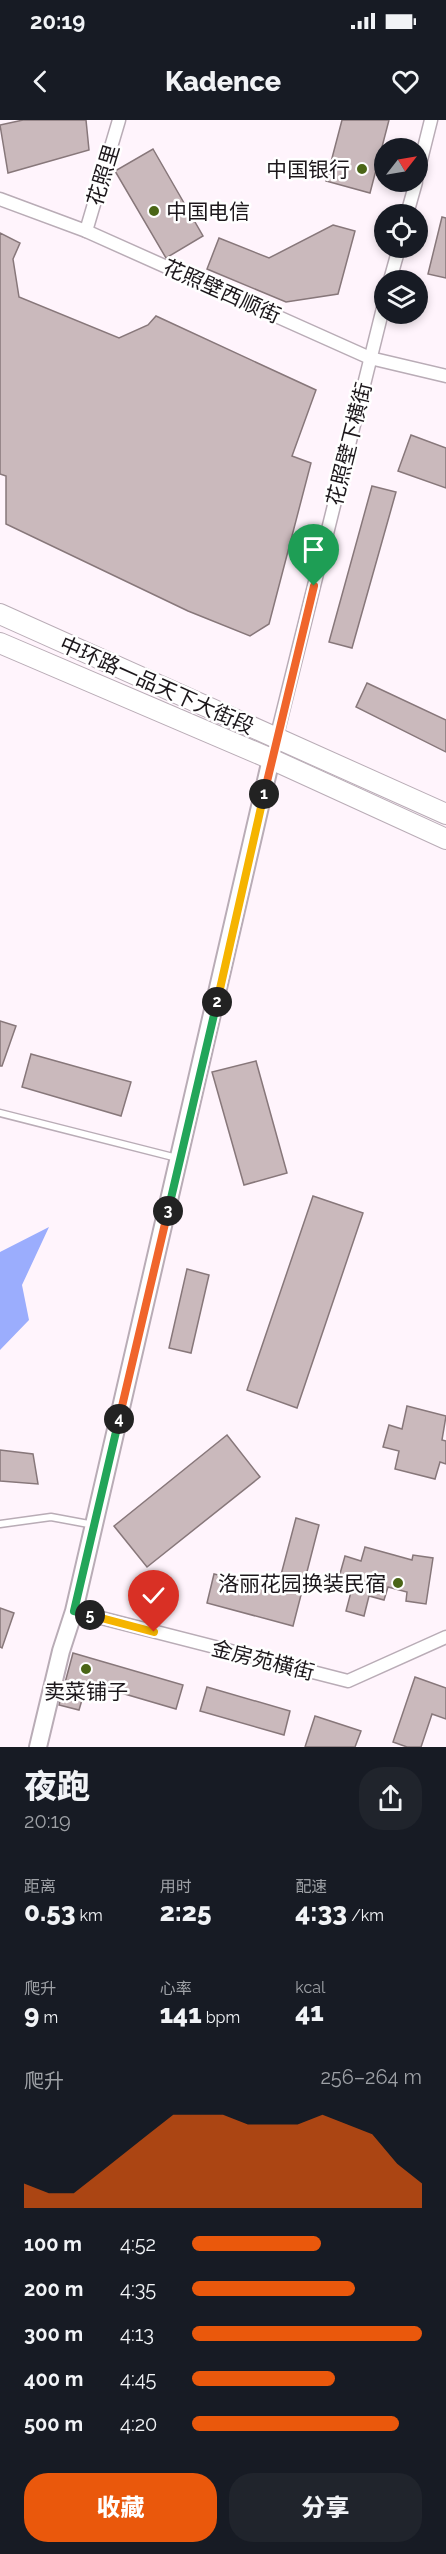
<!DOCTYPE html>
<html lang="zh">
<meta charset="utf-8">
<style>
body{margin:0;font-family:Raleway,"Noto Sans SC",sans-serif;background:#20242c;color:#f1f3f6;height:100vh;display:flex;flex-direction:column;font-size:22px;white-space:nowrap}
*{box-sizing:border-box;margin:0}
p{font-size:20px;color:#9ea1a6}
.icon{flex:none;width:33px;height:33px;fill:none;stroke:currentColor;stroke-width:2;stroke-linecap:round;stroke-linejoin:round}
.map{position:relative;height:1627px;overflow:hidden}
.drawer{display:flex;flex-direction:column;background:#171b24;flex:1}
.drawer>*{flex:none}
.needle{width:39px;rotate:59deg}
.tools{position:absolute;left:374px;top:18px;display:grid;gap:12px}
.tools a{display:grid;place-items:center;width:54px;height:54px;border-radius:50%;background:#171b24;box-shadow:0 3px 9px #0003;font-size:30px}
.pin{position:absolute;display:grid;place-items:center;width:51px;height:51px;color:#fff;margin:-62px -26px;border-radius:50% 50% 50% 0;rotate:-45deg;box-shadow:0 0 6px #0007}
.pin .icon{rotate:45deg}
.km{position:absolute;width:30px;height:30px;margin:-15px;border-radius:50%;background:#222;color:#fff;font-size:16px;line-height:30px;text-align:center}
.round{display:grid;place-items:center;flex:none;width:63px;height:63px;border-radius:24px;background:#20242c}
.head{display:flex;align-items:center;justify-content:space-between;height:102px;padding:0 24px}
h1{font-size:33px;font-weight:800;line-height:45px}
.figures{display:grid;grid-template-columns:repeat(3,1fr);gap:9px;height:102px;padding:6px 24px}
.figures div{display:grid;align-content:center}
.figures b{font-size:26px;font-weight:800}
.figures small{font-size:16px;font-weight:400}
.figures p{font-size:16px}
.chart{height:168px;padding:12px 24px}
.chart p{display:flex;justify-content:space-between}
.chart svg{width:100%;height:108px;margin-top:6px;fill:#ea580c;opacity:.7}
.action{display:flex;gap:12px;margin-top:auto;padding:12px 24px}
.action a{flex:1;height:69px;border-radius:24px;background:#ea580c;color:#fff;font-size:24px;font-weight:800;line-height:69px;text-align:center}
.action a+a{background:#20242c;color:#f1f3f6}
ul{padding:0 24px;list-style:none;font-size:20px}
li{display:grid;grid-template-columns:96px 72px 1fr;align-items:center;height:45px}
li i{height:15px;border-radius:8px;background:#ea580c}
.status{display:flex;justify-content:space-between;align-items:center;height:42px;padding:0 30px;background:#171b24;direction:ltr}
.status svg{height:16px;fill:currentColor}
header{display:flex;justify-content:space-between;align-items:center;height:78px;padding:0 24px;background:#171b24;font-size:27px;font-weight:800}
.map>svg:first-child{display:block}
.water{fill:#9badfd}
.building{fill:#cab9bc;stroke:#87777a;stroke-width:1.5}
.lines{fill:none;stroke-linecap:round;stroke-linejoin:round}
.lane-casing{stroke:#b9acb6;stroke-width:9}
.street-casing{stroke:#b9acb6;stroke-width:15}
.secondary-casing{stroke:#b9acb6;stroke-width:20}
.primary-casing{stroke:#b9acb6;stroke-width:22}
.lane{stroke:#fff;stroke-width:6}
.street{stroke:#fff;stroke-width:12}
.secondary{stroke:#fff;stroke-width:16}
.primary{stroke:#fff;stroke-width:20}
.split-1-casing{stroke:#fff;stroke-width:12}
.split-2-casing{stroke:#fff;stroke-width:12}
.split-3-casing{stroke:#fff;stroke-width:12}
.split-4-casing{stroke:#fff;stroke-width:12}
.split-5-casing{stroke:#fff;stroke-width:12}
.split-6-casing{stroke:#fff;stroke-width:12}
.split-1{stroke:#f0652b;stroke-width:8}
.split-2{stroke:#f5b400;stroke-width:8}
.split-3{stroke:#22a559;stroke-width:8}
.split-4{stroke:#f0652b;stroke-width:8}
.split-5{stroke:#22a559;stroke-width:8}
.split-6{stroke:#f5b400;stroke-width:8}
.poi-dot{fill:#4a6516;stroke:#fff;stroke-width:2}
.labels{text-anchor:middle;dominant-baseline:central;stroke-width:5;stroke-linejoin:round;paint-order:stroke}
.poi-label{font-size:21px;fill:#1d181c;stroke:#fff;text-anchor:end}
.street-label{font-size:21px;fill:#1d181c;stroke:#fff}
</style>
<div class="status"><b>20:19</b><svg viewBox="0 0 49 12"><path d="M0 12V9h3v3zM5 12V6h3v6zM10 12V3h3v9zM15 12V0h3v12zM26 1h20v11H26zM47 4h2v5h-2z"/></svg></div>
<header><svg class="icon" aria-label="back" viewBox="0 0 24 24"><path d="M15 5l-7 7 7 7"/></svg>Kadence<svg class="icon" aria-label="heart" viewBox="0 0 24 24"><path d="M12 20l-8-8c-3-5 5-10 8-4 3-6 11-1 8 4z"/></svg></header>
<div class="map">
<svg width="446" height="1627" viewBox="0 0 446 1627">
<rect width="100%" height="100%" fill="#fff4fc"/>
<!-- water -->
<polygon class="water" points="49,1107 22,1165 29,1200 0,1230 0,1132"/>
<!-- building -->
<g class="building">
<polygon points="23,0 86,0 89,30 8,53 0,5"/>
<polygon points="342,0 389,0 370,73 326,61"/>
<polygon points="153,29 203,116 166,138 115,51"/>
<polygon points="442,97 446,98 446,158 428,154"/>
<polygon points="333,105 355,111 338,174 286,182 207,149 219,118 269,138"/>
<polygon points="0,113 20,123 13,139 19,177 119,218 148,205 156,196 316,270 292,336 311,343 269,504 250,516 188,491 6,404 6,356 0,354"/>
<polygon points="411,315 446,328 446,368 398,351"/>
<polygon points="372,366 396,372 352,528 329,522"/>
<polygon points="367,563 446,600 446,632 356,587"/>
<polygon points="0,901 16,906 2,946 0,946"/>
<polygon points="31,934 131,962 121,996 22,967"/>
<polygon points="256,941 287,1053 244,1065 212,952"/>
<polygon points="313,1076 363,1093 297,1288 247,1270"/>
<polygon points="187,1149 209,1155 191,1233 169,1228"/>
<polygon points="407,1286 446,1296 442,1320 446,1321 446,1344 440,1342 435,1359 395,1349 399,1331 383,1327 389,1305 402,1309"/>
<polygon points="227,1315 260,1357 147,1447 114,1406"/>
<polygon points="0,1330 33,1334 38,1364 0,1361"/>
<polygon points="296,1398 319,1405 293,1506 207,1483 214,1454 277,1470"/>
<polygon points="365,1427 412,1440 413,1435 433,1438 426,1484 406,1481 407,1472 388,1467 384,1480 369,1476 364,1496 346,1491 351,1472 336,1468 345,1436 361,1441"/>
<polygon points="0,1488 14,1493 2,1528 0,1527"/>
<polygon points="73,1533 183,1565 176,1589 87,1563 79,1590 59,1585"/>
<polygon points="415,1557 446,1568 446,1599 432,1594 421,1627 407,1627 393,1622"/>
<polygon points="207,1567 290,1591 284,1615 200,1591"/>
<polygon points="315,1596 361,1611 355,1627 305,1627"/>
</g>
<g class="lines">
<defs>
<g id="lane">
<polyline points="0,993 177,1038"/>
<polyline points="0,1404 51,1397 94,1405"/>
</g>
<g id="street">
<polyline points="417,56 431,0"/>
<polyline points="0,79 86,111 370,238 446,256"/>
<polyline points="407,94 416,62"/>
<polyline points="86,111 119,0"/>
<polyline points="390,160 399,128"/>
<polyline points="275,623 384,184"/>
<polyline points="74,1491 348,1561 446,1517"/>
</g>
<polyline id="secondary" points="38,1627 61,1531 74,1491 271,639"/>
<g id="primary">
<polyline points="0,494 446,694"/>
<polyline points="0,523 271,639 446,719"/>
</g>
</defs>
<!-- lane casing -->
<use href="#lane" class="lane-casing"/>
<!-- street casing -->
<use href="#street" class="street-casing"/>
<!-- secondary casing -->
<use href="#secondary" class="secondary-casing"/>
<!-- primary casing -->
<use href="#primary" class="primary-casing"/>
<!-- lane -->
<use href="#lane" class="lane"/>
<!-- street -->
<use href="#street" class="street"/>
<!-- secondary -->
<use href="#secondary" class="secondary"/>
<!-- primary -->
<use href="#primary" class="primary"/>
</g>
<g class="lines">
<defs>
<polyline id="split-1" points="264,674 314,466"/>
<polyline id="split-2" points="217,882 264,674"/>
<polyline id="split-3" points="168,1091 217,882"/>
<polyline id="split-4" points="119,1299 168,1091"/>
<polyline id="split-5" points="90,1495 74,1491 119,1299"/>
<polyline id="split-6" points="90,1495 154,1512"/>
</defs>
<!-- split-1 casing -->
<use href="#split-1" class="split-1-casing"/>
<!-- split-2 casing -->
<use href="#split-2" class="split-2-casing"/>
<!-- split-3 casing -->
<use href="#split-3" class="split-3-casing"/>
<!-- split-4 casing -->
<use href="#split-4" class="split-4-casing"/>
<!-- split-5 casing -->
<use href="#split-5" class="split-5-casing"/>
<!-- split-6 casing -->
<use href="#split-6" class="split-6-casing"/>
<!-- split-1 -->
<use href="#split-1" class="split-1"/>
<!-- split-2 -->
<use href="#split-2" class="split-2"/>
<!-- split-3 -->
<use href="#split-3" class="split-3"/>
<!-- split-4 -->
<use href="#split-4" class="split-4"/>
<!-- split-5 -->
<use href="#split-5" class="split-5"/>
<!-- split-6 -->
<use href="#split-6" class="split-6"/>
</g>
<!-- markers -->
<g class="poi-dot">
<circle cx="362" cy="49" r="6"/>
<circle cx="154" cy="91" r="6"/>
<circle cx="398" cy="1463" r="6"/>
<circle cx="86" cy="1549" r="6"/>
</g>
<g class="labels">
<!-- poi labels -->
<g class="poi-label">
<text x="350" y="49">中国银行</text>
<text x="166" y="91" text-anchor="start">中国电信</text>
<text x="386" y="1463">洛丽花园换装民宿</text>
<text x="86" y="1571" text-anchor="middle">卖菜铺子</text>
</g>
<!-- street labels -->
<g class="street-label">
<text transform="translate(103 55) rotate(-73)">花照里</text>
<text transform="translate(222 171) rotate(24)">花照壁西顺街</text>
<text transform="translate(349 324) rotate(-76)">花照壁下横街</text>
<text transform="translate(157 565) rotate(24)">中环路一品天下大街段</text>
<text transform="translate(263 1540) rotate(14)">金房苑横街</text>
</g>
</g>
</svg>
<div class="tools">
<a><svg class="needle" viewBox="-14 -14 28 28"><path d="M0-13l5 13h-10z" fill="#e53935"/><path d="M0 13l5-13h-10z" fill="#9ea1a6"/></svg></a>
<a><svg class="icon" aria-label="locate" viewBox="0 0 24 24"><circle cx="12" cy="12" r="6"/><path d="M12 2v4M12 18v4M2 12h4M18 12h4"/></svg></a>
<a><svg class="icon" aria-label="layers" viewBox="0 0 24 24"><path d="M12 4l9 5-9 5-9-5zM3 14l9 5 9-5"/></svg></a>
</div>
<div class="pin" style="left:314px;top:466px;background:#1e9e55"><svg class="icon" aria-label="arrive" viewBox="0 0 24 24"><path d="M6 21V4h12l-3 4 3 4H6"/></svg></div>
<div class="pin" style="left:154px;top:1512px;background:#d93025"><svg class="icon" aria-label="check" viewBox="0 0 24 24"><path d="M5 12l5 5 9-10"/></svg></div>
<b class="km" style="left:264px;top:674px">1</b>
<b class="km" style="left:217px;top:882px">2</b>
<b class="km" style="left:168px;top:1091px">3</b>
<b class="km" style="left:119px;top:1299px">4</b>
<b class="km" style="left:90px;top:1495px">5</b>
</div>
<section class="drawer">
<div class="head"><div><h1>夜跑</h1><p>20:19</p></div><a class="round"><svg class="icon" aria-label="share" viewBox="0 0 24 24"><path d="M12 15V3M7 8l5-5 5 5M5 13v7h14v-7"/></svg></a></div>
<div class="figures">
<div><p>距离</p><b>0.53<small> km</small></b></div>
<div><p>用时</p><b>2:25</b></div>
<div><p>配速</p><b>4:33<small> /km</small></b></div>
</div>
<div class="figures">
<div><p>爬升</p><b>9<small> m</small></b></div>
<div><p>心率</p><b>141<small> bpm</small></b></div>
<div><p>kcal</p><b>41</b></div>
</div>
<div class="chart"><p><span>爬升</span>256–264 m</p>
<svg viewBox="0 0 160 44" preserveAspectRatio="none"><path d="M0 44V34L10 38L20 38L30 30L40 22L50 14L60 6L70 6L80 6L90 10L100 10L110 10L120 6L130 10L140 14L150 26L160 34V44z"/></svg>
</div>
<ul>
<li><b>100 m</b>4:52<i style="width:56%"></i></li>
<li><b>200 m</b>4:35<i style="width:71%"></i></li>
<li><b>300 m</b>4:13<i style="width:100%"></i></li>
<li><b>400 m</b>4:45<i style="width:62%"></i></li>
<li><b>500 m</b>4:20<i style="width:90%"></i></li>
</ul>
<div class="action"><a>收藏</a><a>分享</a></div>
</section>
